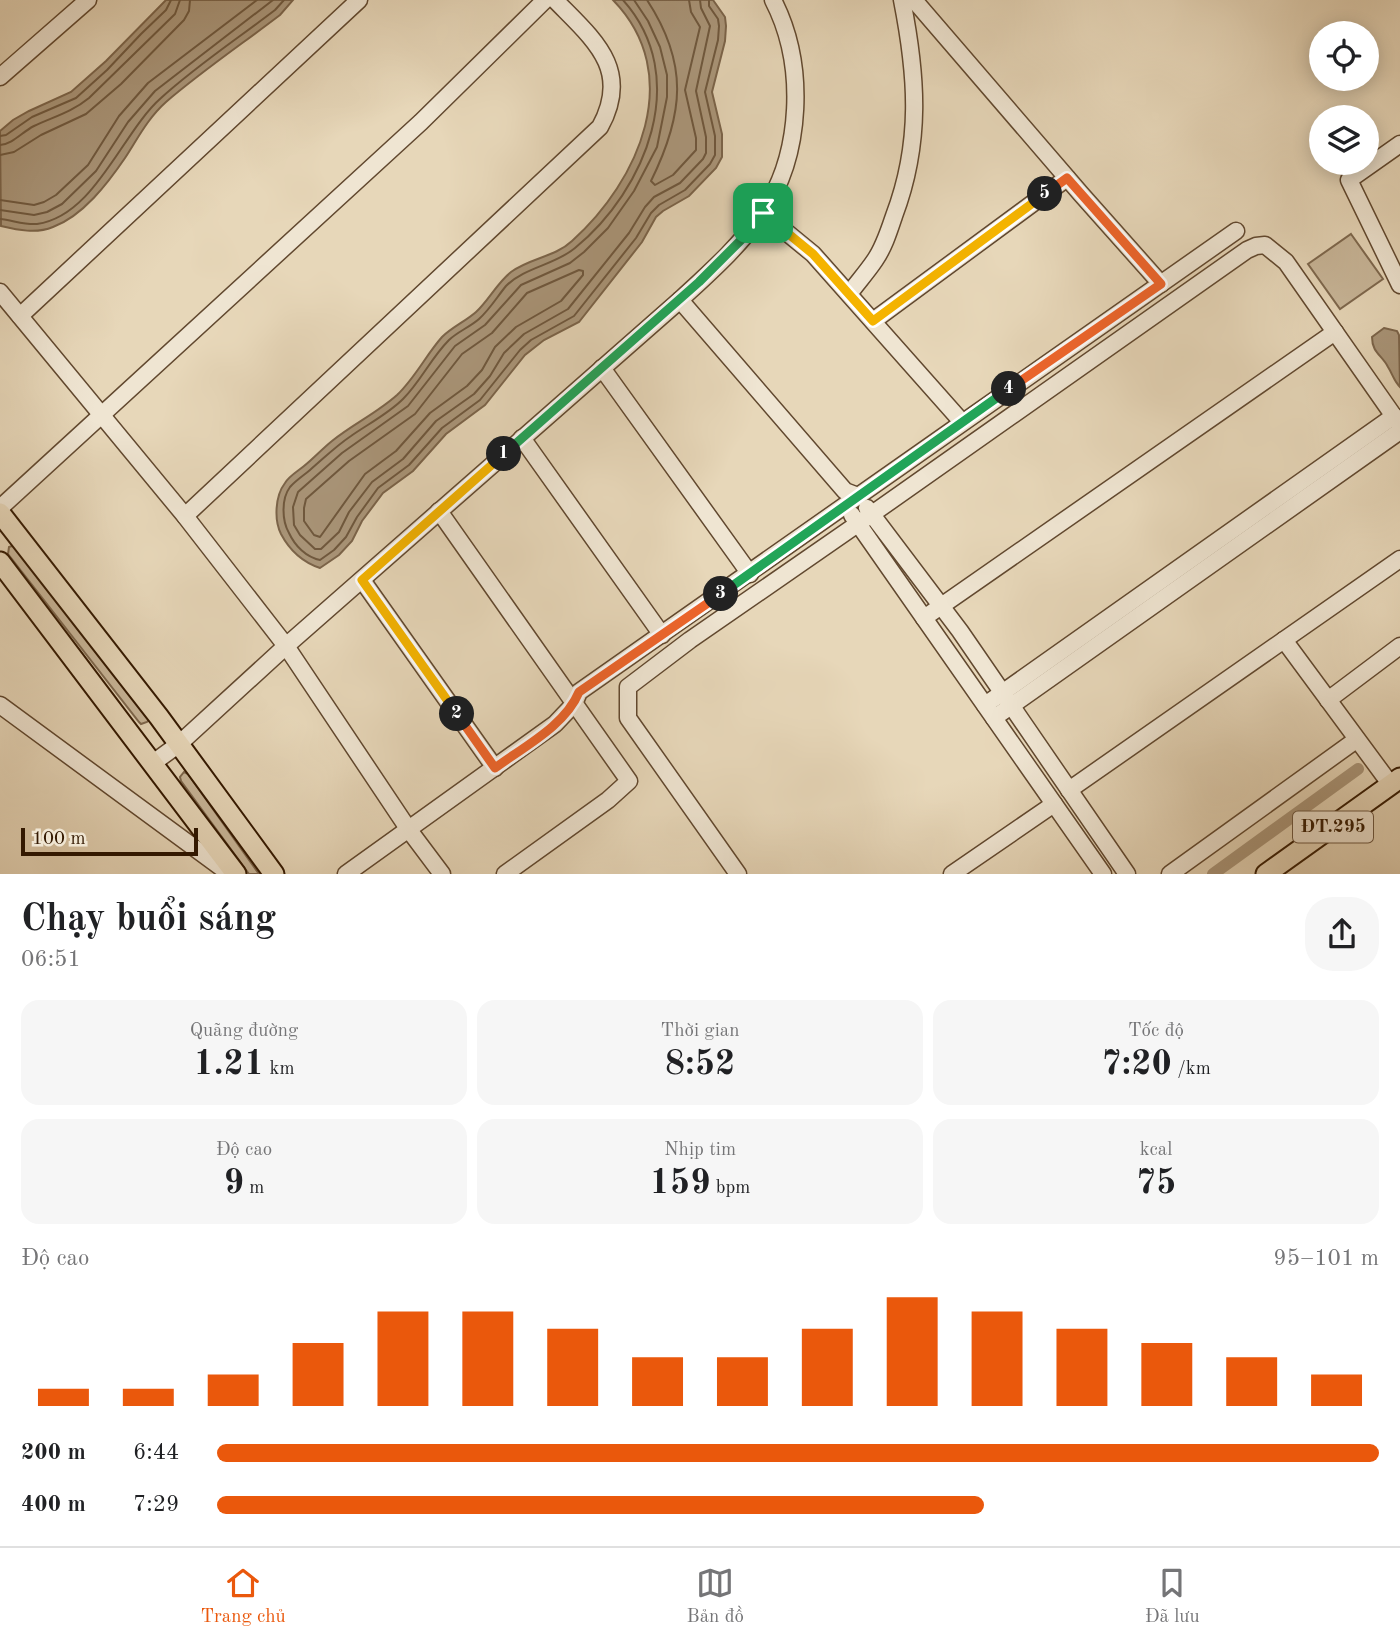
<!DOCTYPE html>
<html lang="vi">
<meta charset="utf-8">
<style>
body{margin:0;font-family:"Old Standard TT",serif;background:#f6f6f6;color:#202124;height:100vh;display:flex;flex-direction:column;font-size:26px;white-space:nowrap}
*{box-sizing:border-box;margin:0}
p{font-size:23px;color:#757577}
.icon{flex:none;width:38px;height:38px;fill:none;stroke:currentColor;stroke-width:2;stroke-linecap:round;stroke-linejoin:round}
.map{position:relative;height:874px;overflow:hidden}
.side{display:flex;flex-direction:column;background:#fff;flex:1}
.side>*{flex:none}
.buttons{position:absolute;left:1309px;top:21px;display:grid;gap:14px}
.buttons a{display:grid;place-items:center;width:70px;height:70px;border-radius:50%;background:#fff;box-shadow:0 4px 18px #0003;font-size:35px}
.scale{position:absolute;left:21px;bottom:18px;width:177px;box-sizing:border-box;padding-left:7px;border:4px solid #341901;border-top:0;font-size:19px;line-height:24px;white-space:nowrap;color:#341901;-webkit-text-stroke:5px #efe5d2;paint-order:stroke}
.pin{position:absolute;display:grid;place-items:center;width:60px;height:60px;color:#fff;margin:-30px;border-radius:14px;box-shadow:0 4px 10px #0006}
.km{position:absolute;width:35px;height:35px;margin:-18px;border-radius:50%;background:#222;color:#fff;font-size:19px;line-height:35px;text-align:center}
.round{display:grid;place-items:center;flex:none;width:74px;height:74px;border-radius:28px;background:#f6f6f6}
.overview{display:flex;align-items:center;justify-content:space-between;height:119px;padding:0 21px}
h1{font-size:38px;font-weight:700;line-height:52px}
.stats{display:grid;grid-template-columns:repeat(3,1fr);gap:10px;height:119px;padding:7px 21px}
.stats div{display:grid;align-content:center;border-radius:18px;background:#f6f6f6;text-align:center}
.stats b{font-size:35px;font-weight:700}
.stats small{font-size:19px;font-weight:400}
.stats p{font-size:19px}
.chart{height:196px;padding:14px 21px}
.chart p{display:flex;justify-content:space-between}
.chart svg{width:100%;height:126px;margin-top:7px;stroke:#ea580c;stroke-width:6}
ul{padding:0 21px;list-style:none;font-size:23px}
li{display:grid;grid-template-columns:112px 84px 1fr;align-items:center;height:52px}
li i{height:18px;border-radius:9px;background:#ea580c}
.tabs{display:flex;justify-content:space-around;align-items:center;height:98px;border-top:2px solid #e0e0e0;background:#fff;font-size:19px;color:#757577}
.tabs a{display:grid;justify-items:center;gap:4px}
.tabs .current{color:#ea580c}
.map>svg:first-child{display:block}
.green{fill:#c9b79a;stroke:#7e684e;stroke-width:2}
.water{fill:#aa967a;stroke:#7b644a;stroke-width:2}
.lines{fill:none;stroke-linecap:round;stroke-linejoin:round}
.shore{stroke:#6f583e;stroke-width:2}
.canal{stroke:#aa967a;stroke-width:12}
.minor-casing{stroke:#61482f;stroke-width:19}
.major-casing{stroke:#341901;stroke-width:23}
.minor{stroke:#efe5d2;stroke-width:16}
.major{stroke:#e7d7b9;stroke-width:19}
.split-1-casing{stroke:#fff;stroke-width:14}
.split-2-casing{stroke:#fff;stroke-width:14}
.split-3-casing{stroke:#fff;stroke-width:14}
.split-4-casing{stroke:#fff;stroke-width:14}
.split-5-casing{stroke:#fff;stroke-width:14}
.split-6-casing{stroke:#fff;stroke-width:14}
.split-1{stroke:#22a559;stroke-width:9}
.split-2{stroke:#f5b400;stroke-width:9}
.split-3{stroke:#f0652b;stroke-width:9}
.split-4{stroke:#22a559;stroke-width:9}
.split-5{stroke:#f0652b;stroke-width:9}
.split-6{stroke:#f5b400;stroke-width:9}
.labels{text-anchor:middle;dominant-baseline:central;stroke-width:5;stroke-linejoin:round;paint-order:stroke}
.shield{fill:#efe5d2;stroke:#6c5640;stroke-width:2}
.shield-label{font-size:19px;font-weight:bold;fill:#341901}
</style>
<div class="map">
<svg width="1400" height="874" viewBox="0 0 1400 874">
<rect width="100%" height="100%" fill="#e7d7b9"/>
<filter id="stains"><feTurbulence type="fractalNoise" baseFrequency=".00286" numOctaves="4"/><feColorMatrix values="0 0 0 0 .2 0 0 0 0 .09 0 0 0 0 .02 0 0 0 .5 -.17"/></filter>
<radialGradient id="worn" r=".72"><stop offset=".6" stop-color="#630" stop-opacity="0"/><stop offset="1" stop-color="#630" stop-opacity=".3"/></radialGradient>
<!-- green -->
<g class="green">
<polygon points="1351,234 1383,279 1340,309 1308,264"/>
<polygon points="15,545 146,716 149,720 147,722 141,724 139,722 8,554 9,547"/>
<polygon points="184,772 188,774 259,874 249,874 181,781 180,777"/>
</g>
<!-- water -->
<g class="water">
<path d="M 166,0 L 293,0 L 280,15 C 242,44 202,71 166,102 C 148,118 138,138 125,158 C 108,183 83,216 53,227 C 36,234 18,230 1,226 L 0,131 L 13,120 L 29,111 L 71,92 L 106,61 Z"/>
<path d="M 613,0 L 713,0 L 725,17 L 726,26 L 725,41 L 712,92 L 722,134 L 722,157 L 716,168 L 689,196 L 663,211 L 656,217 L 642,242 L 579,322 L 544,340 L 525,355 L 485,405 L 446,434 L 413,471 L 383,493 L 362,521 L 352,541 L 339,555 L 320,568 C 302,562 290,551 281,534 C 274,520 275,496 285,483 C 289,476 298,471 304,466 C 314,458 322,449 332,441 C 353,424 377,413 397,395 C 415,378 426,355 442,337 C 452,327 466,321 476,312 C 489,300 497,283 511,272 C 530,258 555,257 572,241 C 639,181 686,75 613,0 Z"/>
<path d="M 1384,328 L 1397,331 L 1399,335 L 1400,387 C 1394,381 1393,375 1388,367 C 1382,355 1372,353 1372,337 Z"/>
</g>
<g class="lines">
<!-- shore -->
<g class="shore">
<path d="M 623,0 C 692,77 646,190 575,248 C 555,265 525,267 506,286 C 497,297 490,309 479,319 C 470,327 457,332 449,340 C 431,358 421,381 403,399 C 388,414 368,424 351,436 C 336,446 324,458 310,470 C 304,475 295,481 290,487 C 281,499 282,521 289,533 C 295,546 306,557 320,560 L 334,550 L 346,537 L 357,517 L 378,488 L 409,465 L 442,428 L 480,400 L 520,350 L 531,340 L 574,316 L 636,238 L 651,213 L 659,205 L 685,190 L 710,164 L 715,155 L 715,136 L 705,92 L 718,40 L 719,26 L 718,19 L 709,6 L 709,0"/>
<polyline points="634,0 648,21 660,47 667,75 667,97 657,147 634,191 608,228 584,252 570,263 521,285 485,325 455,346 408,406 342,453 298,492 293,507 294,525 300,535 315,549 321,549 339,532 349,512 372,482 403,459 436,421 474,394 490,376 504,353 524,334 568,309 629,233 645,207 654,197 680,183 703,159 706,153 706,137 696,91 710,26 701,8 700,0"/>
<path d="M 647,0 C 689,64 684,114 651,181 L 655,185 L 673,175 L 696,150 L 696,138 L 685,90 L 700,27 L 691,12 L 689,0"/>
<polyline points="0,136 6,135 32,117 76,98 107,70 141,34 166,10 171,0"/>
<path d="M 0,145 C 13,144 22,132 34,126 C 53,117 72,112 89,98 L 175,14 L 180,0"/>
<polyline points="0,155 14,152 41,135 86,114 121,84 184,20 189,11 190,0"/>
<polyline points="0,200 34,205 44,202 56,195 88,165 119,116 148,83 257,0"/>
<polyline points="0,210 34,215 47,212 62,204 96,171 128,122 155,91 273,0"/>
<path d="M 0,219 C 12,220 24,225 37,224 C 95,216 122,132 161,98 C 196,66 237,39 275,10 L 284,0"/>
<polygon points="579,270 583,271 583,275 561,301 516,327 495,347 482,370 467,386 430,413 396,451 365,474 320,537 314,535 304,521 304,508 306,499 349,461 415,414 462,354 492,333 527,293"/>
</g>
<!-- canal -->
<polyline class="canal" points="1213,874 1358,769"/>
<defs>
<g id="minor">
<polyline points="914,0 1081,194 1161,284"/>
<polyline points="0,77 88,0"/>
<polyline points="1400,144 1349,180 1400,285"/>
<polyline points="763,213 813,254 962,422"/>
<polyline points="0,292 185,516 286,646 409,830 442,874"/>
<path d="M 849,294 C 857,283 867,272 875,260 C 884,247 889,231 894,216 C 922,142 917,76 902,0"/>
<polyline points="680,300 845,491 858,496"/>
<polyline points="20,316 359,0"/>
<polyline points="873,321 1067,178"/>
<polyline points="602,368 750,574"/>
<polyline points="522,438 662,635"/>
<polyline points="0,508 421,122 545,0"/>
<polyline points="867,508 960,631 1127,874"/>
<polyline points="439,511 629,781 608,800 505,874"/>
<polyline points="852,515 1103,874"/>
<path d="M 185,516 L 600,127 C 632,69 593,39 555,0"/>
<polyline points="362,580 495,768"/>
<polyline points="924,618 1335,332"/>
<polyline points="1284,640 1391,785"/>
<polyline points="1328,700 1400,646"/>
<polyline points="0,705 230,874"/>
<polyline points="985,705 1394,416"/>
<polyline points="994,718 1400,431"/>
<path d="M 153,763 L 179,744 L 286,646 L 680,300 C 708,274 739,247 761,215 C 803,155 806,64 773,0"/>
<polyline points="1069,790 1400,559"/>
<polyline points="346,874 555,724 574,704 579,692 1236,231"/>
<polyline points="738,874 628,718 628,687 690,640 872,514 1247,250 1256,246 1265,245 1286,262 1400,425"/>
<polyline points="952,874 1054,804"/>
<polyline points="1170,874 1356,740"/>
</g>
<g id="major">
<polyline points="0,513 159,717 274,874"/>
<polyline points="0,562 236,874"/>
<polyline points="1266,874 1400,778"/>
</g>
</defs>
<!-- minor casing -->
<use href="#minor" class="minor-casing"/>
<!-- major casing -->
<use href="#major" class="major-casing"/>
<!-- minor -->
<use href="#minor" class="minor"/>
<!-- major -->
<use href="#major" class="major"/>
</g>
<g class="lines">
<defs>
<polyline id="split-1" points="504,454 699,282 742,239 763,213"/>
<polyline id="split-2" points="457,714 362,580 504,454"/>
<path id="split-3" d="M 457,714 L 495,768 C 523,747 565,726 579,692 L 721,594"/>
<polyline id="split-4" points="721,594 1009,389"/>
<polyline id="split-5" points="1009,389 1161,284 1067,178 1045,194"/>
<polyline id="split-6" points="763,213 813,254 873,321 1045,194"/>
</defs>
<!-- split-1 casing -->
<use href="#split-1" class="split-1-casing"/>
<!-- split-2 casing -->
<use href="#split-2" class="split-2-casing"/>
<!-- split-3 casing -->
<use href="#split-3" class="split-3-casing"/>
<!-- split-4 casing -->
<use href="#split-4" class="split-4-casing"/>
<!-- split-5 casing -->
<use href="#split-5" class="split-5-casing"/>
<!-- split-6 casing -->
<use href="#split-6" class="split-6-casing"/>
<!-- split-1 -->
<use href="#split-1" class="split-1"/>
<!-- split-2 -->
<use href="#split-2" class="split-2"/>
<!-- split-3 -->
<use href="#split-3" class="split-3"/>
<!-- split-4 -->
<use href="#split-4" class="split-4"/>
<!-- split-5 -->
<use href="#split-5" class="split-5"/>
<!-- split-6 -->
<use href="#split-6" class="split-6"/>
</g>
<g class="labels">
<!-- shield labels -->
<rect class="shield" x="1293" y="811.5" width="80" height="31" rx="5"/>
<g class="shield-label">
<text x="1333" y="827">ĐT.295</text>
</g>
</g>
<rect width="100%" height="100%" filter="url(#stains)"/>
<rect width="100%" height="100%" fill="url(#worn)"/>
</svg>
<div class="buttons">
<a><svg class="icon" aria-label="locate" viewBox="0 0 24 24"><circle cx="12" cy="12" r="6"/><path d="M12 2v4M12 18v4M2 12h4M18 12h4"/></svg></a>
<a><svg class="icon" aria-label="layers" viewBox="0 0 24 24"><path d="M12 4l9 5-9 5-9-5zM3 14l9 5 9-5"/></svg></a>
</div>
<div class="scale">100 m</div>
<div class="pin" style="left:763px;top:213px;background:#1e9e55"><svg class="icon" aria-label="arrive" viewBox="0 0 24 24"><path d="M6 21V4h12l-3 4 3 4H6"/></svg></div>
<b class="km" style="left:504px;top:454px">1</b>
<b class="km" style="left:457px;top:714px">2</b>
<b class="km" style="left:721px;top:594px">3</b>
<b class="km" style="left:1009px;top:389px">4</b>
<b class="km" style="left:1045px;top:194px">5</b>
</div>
<section class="side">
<div class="overview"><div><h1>Chạy buổi sáng</h1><p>06:51</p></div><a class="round"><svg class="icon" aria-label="share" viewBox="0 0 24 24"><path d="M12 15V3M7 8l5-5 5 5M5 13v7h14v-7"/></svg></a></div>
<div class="stats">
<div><p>Quãng đường</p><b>1.21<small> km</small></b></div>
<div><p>Thời gian</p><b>8:52</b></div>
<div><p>Tốc độ</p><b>7:20<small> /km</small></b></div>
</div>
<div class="stats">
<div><p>Độ cao</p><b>9<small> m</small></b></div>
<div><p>Nhịp tim</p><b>159<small> bpm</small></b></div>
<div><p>kcal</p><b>75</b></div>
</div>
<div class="chart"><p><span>Độ cao</span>95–101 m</p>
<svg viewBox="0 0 160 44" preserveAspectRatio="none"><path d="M5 44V38M15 44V38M25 44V33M35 44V22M45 44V11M55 44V11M65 44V17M75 44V27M85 44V27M95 44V17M105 44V6M115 44V11M125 44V17M135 44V22M145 44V27M155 44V33"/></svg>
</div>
<ul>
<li><b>200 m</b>6:44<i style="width:100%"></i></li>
<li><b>400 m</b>7:29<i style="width:66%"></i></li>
</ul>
</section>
<nav class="tabs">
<a class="current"><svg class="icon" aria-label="home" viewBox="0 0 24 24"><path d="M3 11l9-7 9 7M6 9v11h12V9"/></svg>Trang chủ</a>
<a><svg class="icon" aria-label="map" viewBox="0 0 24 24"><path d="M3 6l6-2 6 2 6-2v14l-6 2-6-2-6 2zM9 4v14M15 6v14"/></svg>Bản đồ</a>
<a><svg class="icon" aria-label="saved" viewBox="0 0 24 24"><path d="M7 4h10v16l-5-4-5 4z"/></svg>Đã lưu</a>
</nav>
